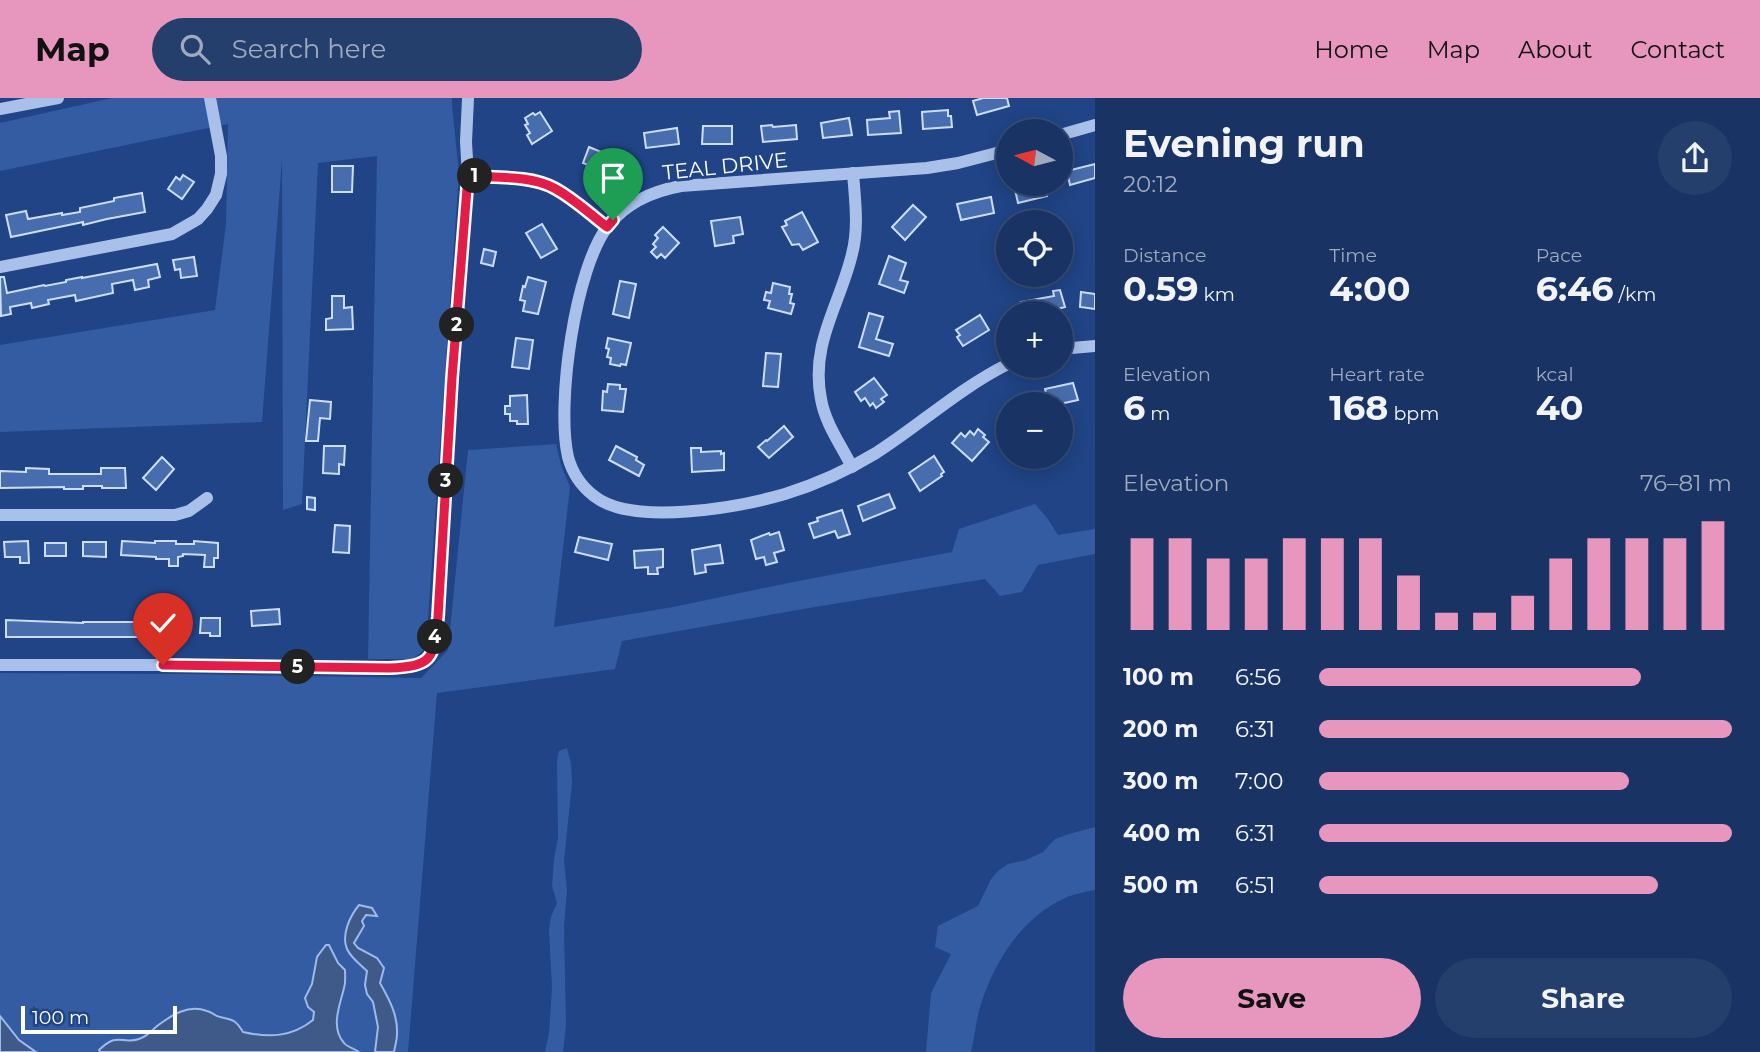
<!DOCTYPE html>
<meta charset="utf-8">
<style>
body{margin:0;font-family:Montserrat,sans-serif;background:#253f6d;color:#f1f3f6;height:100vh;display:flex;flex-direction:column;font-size:26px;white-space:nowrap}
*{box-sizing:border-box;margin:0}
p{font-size:23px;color:#9faabf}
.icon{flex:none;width:38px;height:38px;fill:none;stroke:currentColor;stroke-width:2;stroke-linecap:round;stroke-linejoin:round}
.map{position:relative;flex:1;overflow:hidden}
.details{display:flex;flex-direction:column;background:#183364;width:665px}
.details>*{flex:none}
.needle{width:46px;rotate:277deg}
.buttons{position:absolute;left:996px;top:21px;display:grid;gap:14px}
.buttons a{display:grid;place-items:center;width:77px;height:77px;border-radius:50%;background:#183364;box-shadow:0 4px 18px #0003,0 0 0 2px #364e78;font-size:35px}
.scale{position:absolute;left:21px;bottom:18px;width:156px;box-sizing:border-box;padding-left:7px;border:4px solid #fff;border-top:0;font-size:19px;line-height:24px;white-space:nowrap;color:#fff;-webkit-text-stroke:5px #204486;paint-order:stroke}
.pin{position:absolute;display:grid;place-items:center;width:60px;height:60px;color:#fff;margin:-72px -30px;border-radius:50% 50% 50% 0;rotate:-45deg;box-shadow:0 0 7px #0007}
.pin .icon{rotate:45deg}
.km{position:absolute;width:35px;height:35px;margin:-18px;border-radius:50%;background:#222;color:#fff;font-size:19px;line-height:35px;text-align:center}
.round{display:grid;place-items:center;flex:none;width:74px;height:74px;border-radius:37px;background:#253f6d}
.headline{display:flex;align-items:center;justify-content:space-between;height:119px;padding:0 28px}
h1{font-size:38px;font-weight:700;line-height:52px}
.figures{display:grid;grid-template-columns:repeat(3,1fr);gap:10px;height:119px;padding:7px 28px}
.figures div{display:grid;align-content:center}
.figures b{font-size:35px;font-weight:700}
.figures small{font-size:19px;font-weight:400}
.figures p{font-size:19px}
.chart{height:196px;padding:14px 28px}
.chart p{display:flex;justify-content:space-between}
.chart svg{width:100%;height:126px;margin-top:7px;stroke:#e797bd;stroke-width:6}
.primary-button{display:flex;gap:14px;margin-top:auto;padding:14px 28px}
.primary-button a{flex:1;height:80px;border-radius:42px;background:#e797bd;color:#111;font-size:28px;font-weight:700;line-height:80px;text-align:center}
.primary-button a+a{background:#253f6d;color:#f1f3f6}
ul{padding:0 28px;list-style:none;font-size:23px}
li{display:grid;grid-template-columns:112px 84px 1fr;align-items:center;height:52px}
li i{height:18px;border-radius:9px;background:#e797bd}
header{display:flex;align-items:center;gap:42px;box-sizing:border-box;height:98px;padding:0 35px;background:#e797bd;color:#111}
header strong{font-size:33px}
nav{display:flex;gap:38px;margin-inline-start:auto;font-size:24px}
.search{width:490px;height:63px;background:#253f6d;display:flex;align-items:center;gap:18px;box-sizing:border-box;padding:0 24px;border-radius:38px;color:#9faabf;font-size:26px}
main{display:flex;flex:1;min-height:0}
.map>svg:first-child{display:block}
.green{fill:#335ca3}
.water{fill:#3f5989;stroke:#9cbaeb;stroke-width:2}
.building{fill:#486dae;stroke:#cdddf7;stroke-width:2}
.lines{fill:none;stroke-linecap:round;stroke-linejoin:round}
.minor{stroke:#a9c1ea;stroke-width:12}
.route-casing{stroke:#fff;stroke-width:14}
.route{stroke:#e11d48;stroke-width:9}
.labels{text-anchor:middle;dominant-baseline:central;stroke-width:6;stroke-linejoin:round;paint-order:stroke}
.street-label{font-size:21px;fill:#fff;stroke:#204486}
</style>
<header>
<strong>Map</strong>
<div class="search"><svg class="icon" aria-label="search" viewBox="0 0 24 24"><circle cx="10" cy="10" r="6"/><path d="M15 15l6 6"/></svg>Search here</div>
<nav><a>Home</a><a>Map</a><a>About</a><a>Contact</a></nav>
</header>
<main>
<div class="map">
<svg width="1095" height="954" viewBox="0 0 1095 954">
<rect width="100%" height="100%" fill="#204486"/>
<!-- green -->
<g class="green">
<polygon points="112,0 452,0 452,7 459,75 426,550 413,561 368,561 377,58 318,65 302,406 283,412 282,62 262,324 0,334 0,247 215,212 226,126 228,26 0,73 0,25"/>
<path d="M 556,346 L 561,367 L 570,389 L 554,529 L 673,509 L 793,484 L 952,454 L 959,431 L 1035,406 L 1048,421 L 1058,437 L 1095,431 L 1095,456 L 1038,467 L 1022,494 L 1000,498 L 985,481 L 809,510 L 622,543 L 615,571 L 437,595 L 408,954 L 394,954 L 398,936 L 394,911 L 367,856 L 358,850 L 354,845 L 364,829 L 362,823 L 366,817 L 376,817 L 373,812 L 359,807 L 352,815 L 345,841 L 367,873 L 365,887 L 367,896 L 373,904 L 378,929 L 375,954 L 359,954 L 344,945 L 337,929 L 337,916 L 341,898 L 345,889 L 345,873 C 338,864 335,856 326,850 C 315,858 315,870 313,883 C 311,889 308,894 305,900 L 314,914 L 313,922 C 290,940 271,939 243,934 L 237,924 L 206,912 L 169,919 L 142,940 L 133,942 L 115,941 L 107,944 L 100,952 L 100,954 L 36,954 L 19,942 L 0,918 L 0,575 L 185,576 L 421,580 L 448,552 L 468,352 Z"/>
<polygon points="567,650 571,666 572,685 564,763 567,792 564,828 566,927 563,954 545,954 549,935 552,890 549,831 551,819 557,805 552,788 554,761 558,740 557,662 559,653"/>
<path d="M 1095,729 L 1095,792 C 1085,794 1073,796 1063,801 C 1021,821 995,863 981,906 C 976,921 975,938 971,954 L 926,954 L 931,895 L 951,856 L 935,849 L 938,828 L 978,808 L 991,781 L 999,772 L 1008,766 L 1026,762 L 1043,754 L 1055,741 L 1069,736 Z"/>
</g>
<!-- water -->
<g class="water">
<path d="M 359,807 L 372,810 L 377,818 L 366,817 L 362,823 L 364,828 L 354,845 L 358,850 L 377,860 L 384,870 L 380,885 C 389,901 398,917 397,936 C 397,942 395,948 394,954 L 375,954 L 378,929 L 373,904 L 367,896 L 365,887 L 367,873 C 360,866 351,860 347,851 C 341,837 350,818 359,807 Z"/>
<path d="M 326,847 L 329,847 L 338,865 L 345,872 C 345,878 346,884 344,890 C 340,907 330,929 344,945 C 347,949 355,951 359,954 L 100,954 L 99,952 C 119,933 121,947 139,941 C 146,939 152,933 157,928 C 172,917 188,906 207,913 C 211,914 213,916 217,918 C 232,923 234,919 243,934 C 269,940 292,939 313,922 L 314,914 L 308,909 L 305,900 L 312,886 L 317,859 Z"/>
<polygon points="0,918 19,942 36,954 0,954"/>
</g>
<!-- building -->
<g class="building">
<polygon points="983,0 1007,0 1009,8 977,17 973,3"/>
<polygon points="948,12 948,18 951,18 952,29 923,31 922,14"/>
<polygon points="899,13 901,35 868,37 867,22 890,20 889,14"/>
<polygon points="540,14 552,33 532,46 527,37 530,35 525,27 528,26 525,20 533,15 535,17"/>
<polygon points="849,20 852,37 823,40 821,25"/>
<polygon points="772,27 773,29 796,27 797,41 763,44 761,28"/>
<polygon points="703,28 732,28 732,46 702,46"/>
<polygon points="677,30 679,46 646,50 644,35"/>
<polygon points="589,49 616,60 610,76 583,65"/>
<polygon points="1095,66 1095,80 1070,87 1067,73"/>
<polygon points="332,68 353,68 352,94 332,94"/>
<polygon points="183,77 194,84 182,101 168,91 176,79 180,82"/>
<polygon points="1021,86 1044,86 1047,98 1018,105 1014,87"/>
<polygon points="142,95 145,114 107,121 83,127 83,124 11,139 6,117 26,113 28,121 62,115 62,117 80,114 80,110 114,103 114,100"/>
<polygon points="991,99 994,115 961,122 957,106"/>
<polygon points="913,107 926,119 905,142 892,129"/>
<polygon points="802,114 818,144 803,152 799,146 792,147 782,129 787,127 785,123"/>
<polygon points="740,119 743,136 733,138 734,145 715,148 711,123"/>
<polygon points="542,126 557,151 541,160 526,135"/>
<polygon points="663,129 679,145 665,160 661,156 657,160 651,154 656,149 653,146 658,140 655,137"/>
<polygon points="484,151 496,154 493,168 481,165"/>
<polygon points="889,158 906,165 900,182 908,184 904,195 879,186"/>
<polygon points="194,159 197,178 181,180 180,171 175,172 173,162"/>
<polygon points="157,166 160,179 148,182 149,189 135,192 133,182 112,186 113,195 76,203 75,197 48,202 49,206 32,210 31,205 10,209 11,216 1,218 0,179 4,179 7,195 44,187 45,188 66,184 66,182 82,179 82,180"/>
<polygon points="528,179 546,184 538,216 523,213 525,203 520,202 523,188 525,189"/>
<polygon points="620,183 636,186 629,220 613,216"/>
<polygon points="773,185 790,189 789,196 792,196 790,205 794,206 791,216 768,210 770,203 764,202 766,194 771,195"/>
<polygon points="1060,192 1065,209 1042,215 1024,215 1021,204 1054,198 1053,193"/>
<polygon points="1081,194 1095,196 1095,211 1080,209"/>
<polygon points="332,198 344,198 344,210 352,209 353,231 326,232 326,221 332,220"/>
<polygon points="869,215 883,219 876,241 893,246 889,258 859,249"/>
<polygon points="980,217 989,232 963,248 957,239 960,237 956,232"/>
<polygon points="516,240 533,242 529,271 512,269"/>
<polygon points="608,240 631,245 626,267 621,266 620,268 610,266 611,260 607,259 609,251 606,250"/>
<polygon points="766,255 781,256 778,289 763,288"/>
<polygon points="874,280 887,297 881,301 884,304 876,310 873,305 870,308 865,300 861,303 855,294"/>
<polygon points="1073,285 1078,302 1060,306 1048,306 1045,291"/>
<polygon points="608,286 620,287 620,291 626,291 623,314 602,312 603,293 607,294"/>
<polygon points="527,297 528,326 517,326 517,323 510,323 510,316 505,316 505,308 510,308 510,298"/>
<polygon points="310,302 331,304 330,321 320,320 318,343 306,343"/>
<polygon points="784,328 793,339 769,360 758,349 766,342 767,343"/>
<polygon points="978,331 985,337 983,339 989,344 972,363 952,345 961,335 965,339 970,333 974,337"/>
<polygon points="324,348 345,348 344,367 339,366 339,376 323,375"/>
<polygon points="616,348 637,359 636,362 644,367 639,378 609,362"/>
<polygon points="691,350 701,350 701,354 721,353 721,356 724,355 724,372 692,374"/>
<polygon points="934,358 944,374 941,376 942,378 920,393 909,375"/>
<polygon points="162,359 174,371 156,392 143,380"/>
<polygon points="26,370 49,371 49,376 101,376 101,370 125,370 126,390 102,390 102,388 83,388 83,391 64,391 64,389 0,390 0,373 26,374"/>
<polygon points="889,396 895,410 863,423 858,408"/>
<polygon points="307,399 315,400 315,412 307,411"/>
<polygon points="842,412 850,436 838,440 835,433 814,440 809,426 818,423 817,420"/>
<polygon points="335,427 350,428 349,455 333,454"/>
<polygon points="779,434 784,452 774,455 777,464 766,467 764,459 756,461 751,442 769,435 770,437"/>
<polygon points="579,439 612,446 608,462 575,454"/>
<polygon points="28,443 29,465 20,465 20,459 5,459 4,444"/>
<polygon points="122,443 155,445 155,443 176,443 176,446 194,446 194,443 218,445 218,460 214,460 214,469 204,469 205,457 183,456 183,458 178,459 178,468 169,468 169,461 156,461 156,459 121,457"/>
<polygon points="83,444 106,444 106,459 83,458"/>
<rect x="45" y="445" width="21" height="13"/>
<polygon points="720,447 723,465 705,467 706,474 695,476 692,452"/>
<polygon points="663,451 663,469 657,470 658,476 648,476 648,469 635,470 634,453"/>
<polygon points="279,511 280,526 252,528 251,513"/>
<polygon points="158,520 171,520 171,524 184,524 184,539 6,539 6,522 83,525 83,524 158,524"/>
<polygon points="201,520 220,520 220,538 210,538 210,535 200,535"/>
</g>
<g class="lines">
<!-- minor -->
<g class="minor">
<polyline points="0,11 58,0"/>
<polyline points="1060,37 1095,27"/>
<path d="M 1008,52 L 958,65 L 927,70 L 681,88 C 653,93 626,105 608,128 C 575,170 556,306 568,359 C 572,374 581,388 594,398 C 633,429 740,409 785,396 C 817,386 848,372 876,355 C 921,326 960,290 1008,266"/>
<path d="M 468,78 C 495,79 530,77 554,90 C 573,100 590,116 607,129"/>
<polyline points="0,169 172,136 198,121 207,111 216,97 221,76 221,58 210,0"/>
<polyline points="1060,251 1095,248"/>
<path d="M 852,369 C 841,347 825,325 821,301 C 810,245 840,207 852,156 C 859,130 855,102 853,75"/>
<polyline points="0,417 175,417 189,413 207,400"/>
<path d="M 0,567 L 163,567 L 389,571 C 434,568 433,561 438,519 L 452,280 L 468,78 L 466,44 L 468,0"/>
</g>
</g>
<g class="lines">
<defs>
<path id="route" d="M 163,567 L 389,570 C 434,568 433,561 438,519 L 452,280 L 468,78 C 495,80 530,77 554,90 C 573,100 590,116 607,129 L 613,122"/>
</defs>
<!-- route casing -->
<use href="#route" class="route-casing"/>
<!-- route -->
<use href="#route" class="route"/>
</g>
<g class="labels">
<!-- street labels -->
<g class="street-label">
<text transform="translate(725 68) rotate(-6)">TEAL DRIVE</text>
</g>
</g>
</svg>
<div class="buttons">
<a><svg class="needle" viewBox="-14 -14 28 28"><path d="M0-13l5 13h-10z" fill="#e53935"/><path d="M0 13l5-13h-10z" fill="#9faabf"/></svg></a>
<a><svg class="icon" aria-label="locate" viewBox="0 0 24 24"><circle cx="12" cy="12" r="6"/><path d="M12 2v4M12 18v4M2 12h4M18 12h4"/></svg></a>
<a>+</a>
<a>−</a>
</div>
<div class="scale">100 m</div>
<div class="pin" style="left:613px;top:122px;background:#1e9e55"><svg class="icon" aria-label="arrive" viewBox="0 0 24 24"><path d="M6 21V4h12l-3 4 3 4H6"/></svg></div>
<div class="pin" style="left:163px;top:567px;background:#d93025"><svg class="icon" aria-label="check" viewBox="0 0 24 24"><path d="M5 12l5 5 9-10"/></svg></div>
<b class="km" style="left:475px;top:78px">1</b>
<b class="km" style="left:457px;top:227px">2</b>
<b class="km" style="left:446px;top:383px">3</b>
<b class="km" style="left:435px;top:539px">4</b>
<b class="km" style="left:298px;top:569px">5</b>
</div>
<section class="details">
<div class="headline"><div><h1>Evening run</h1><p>20:12</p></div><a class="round"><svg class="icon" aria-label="share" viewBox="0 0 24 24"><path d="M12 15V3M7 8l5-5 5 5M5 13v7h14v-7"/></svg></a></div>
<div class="figures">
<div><p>Distance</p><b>0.59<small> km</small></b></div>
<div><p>Time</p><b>4:00</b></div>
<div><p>Pace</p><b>6:46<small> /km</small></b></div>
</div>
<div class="figures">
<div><p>Elevation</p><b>6<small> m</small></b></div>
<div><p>Heart rate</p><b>168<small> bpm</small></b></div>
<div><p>kcal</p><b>40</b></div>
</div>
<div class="chart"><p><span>Elevation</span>76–81 m</p>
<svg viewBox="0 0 160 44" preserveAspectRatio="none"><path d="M5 44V12M15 44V12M25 44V19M35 44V19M45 44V12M55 44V12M65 44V12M75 44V25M85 44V38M95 44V38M105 44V32M115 44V19M125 44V12M135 44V12M145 44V12M155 44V6"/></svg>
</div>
<ul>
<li><b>100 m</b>6:56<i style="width:78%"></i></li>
<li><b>200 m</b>6:31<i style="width:100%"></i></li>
<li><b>300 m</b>7:00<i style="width:75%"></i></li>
<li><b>400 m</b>6:31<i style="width:100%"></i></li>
<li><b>500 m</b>6:51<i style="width:82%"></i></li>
</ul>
<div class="primary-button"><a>Save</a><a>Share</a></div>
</section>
</main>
